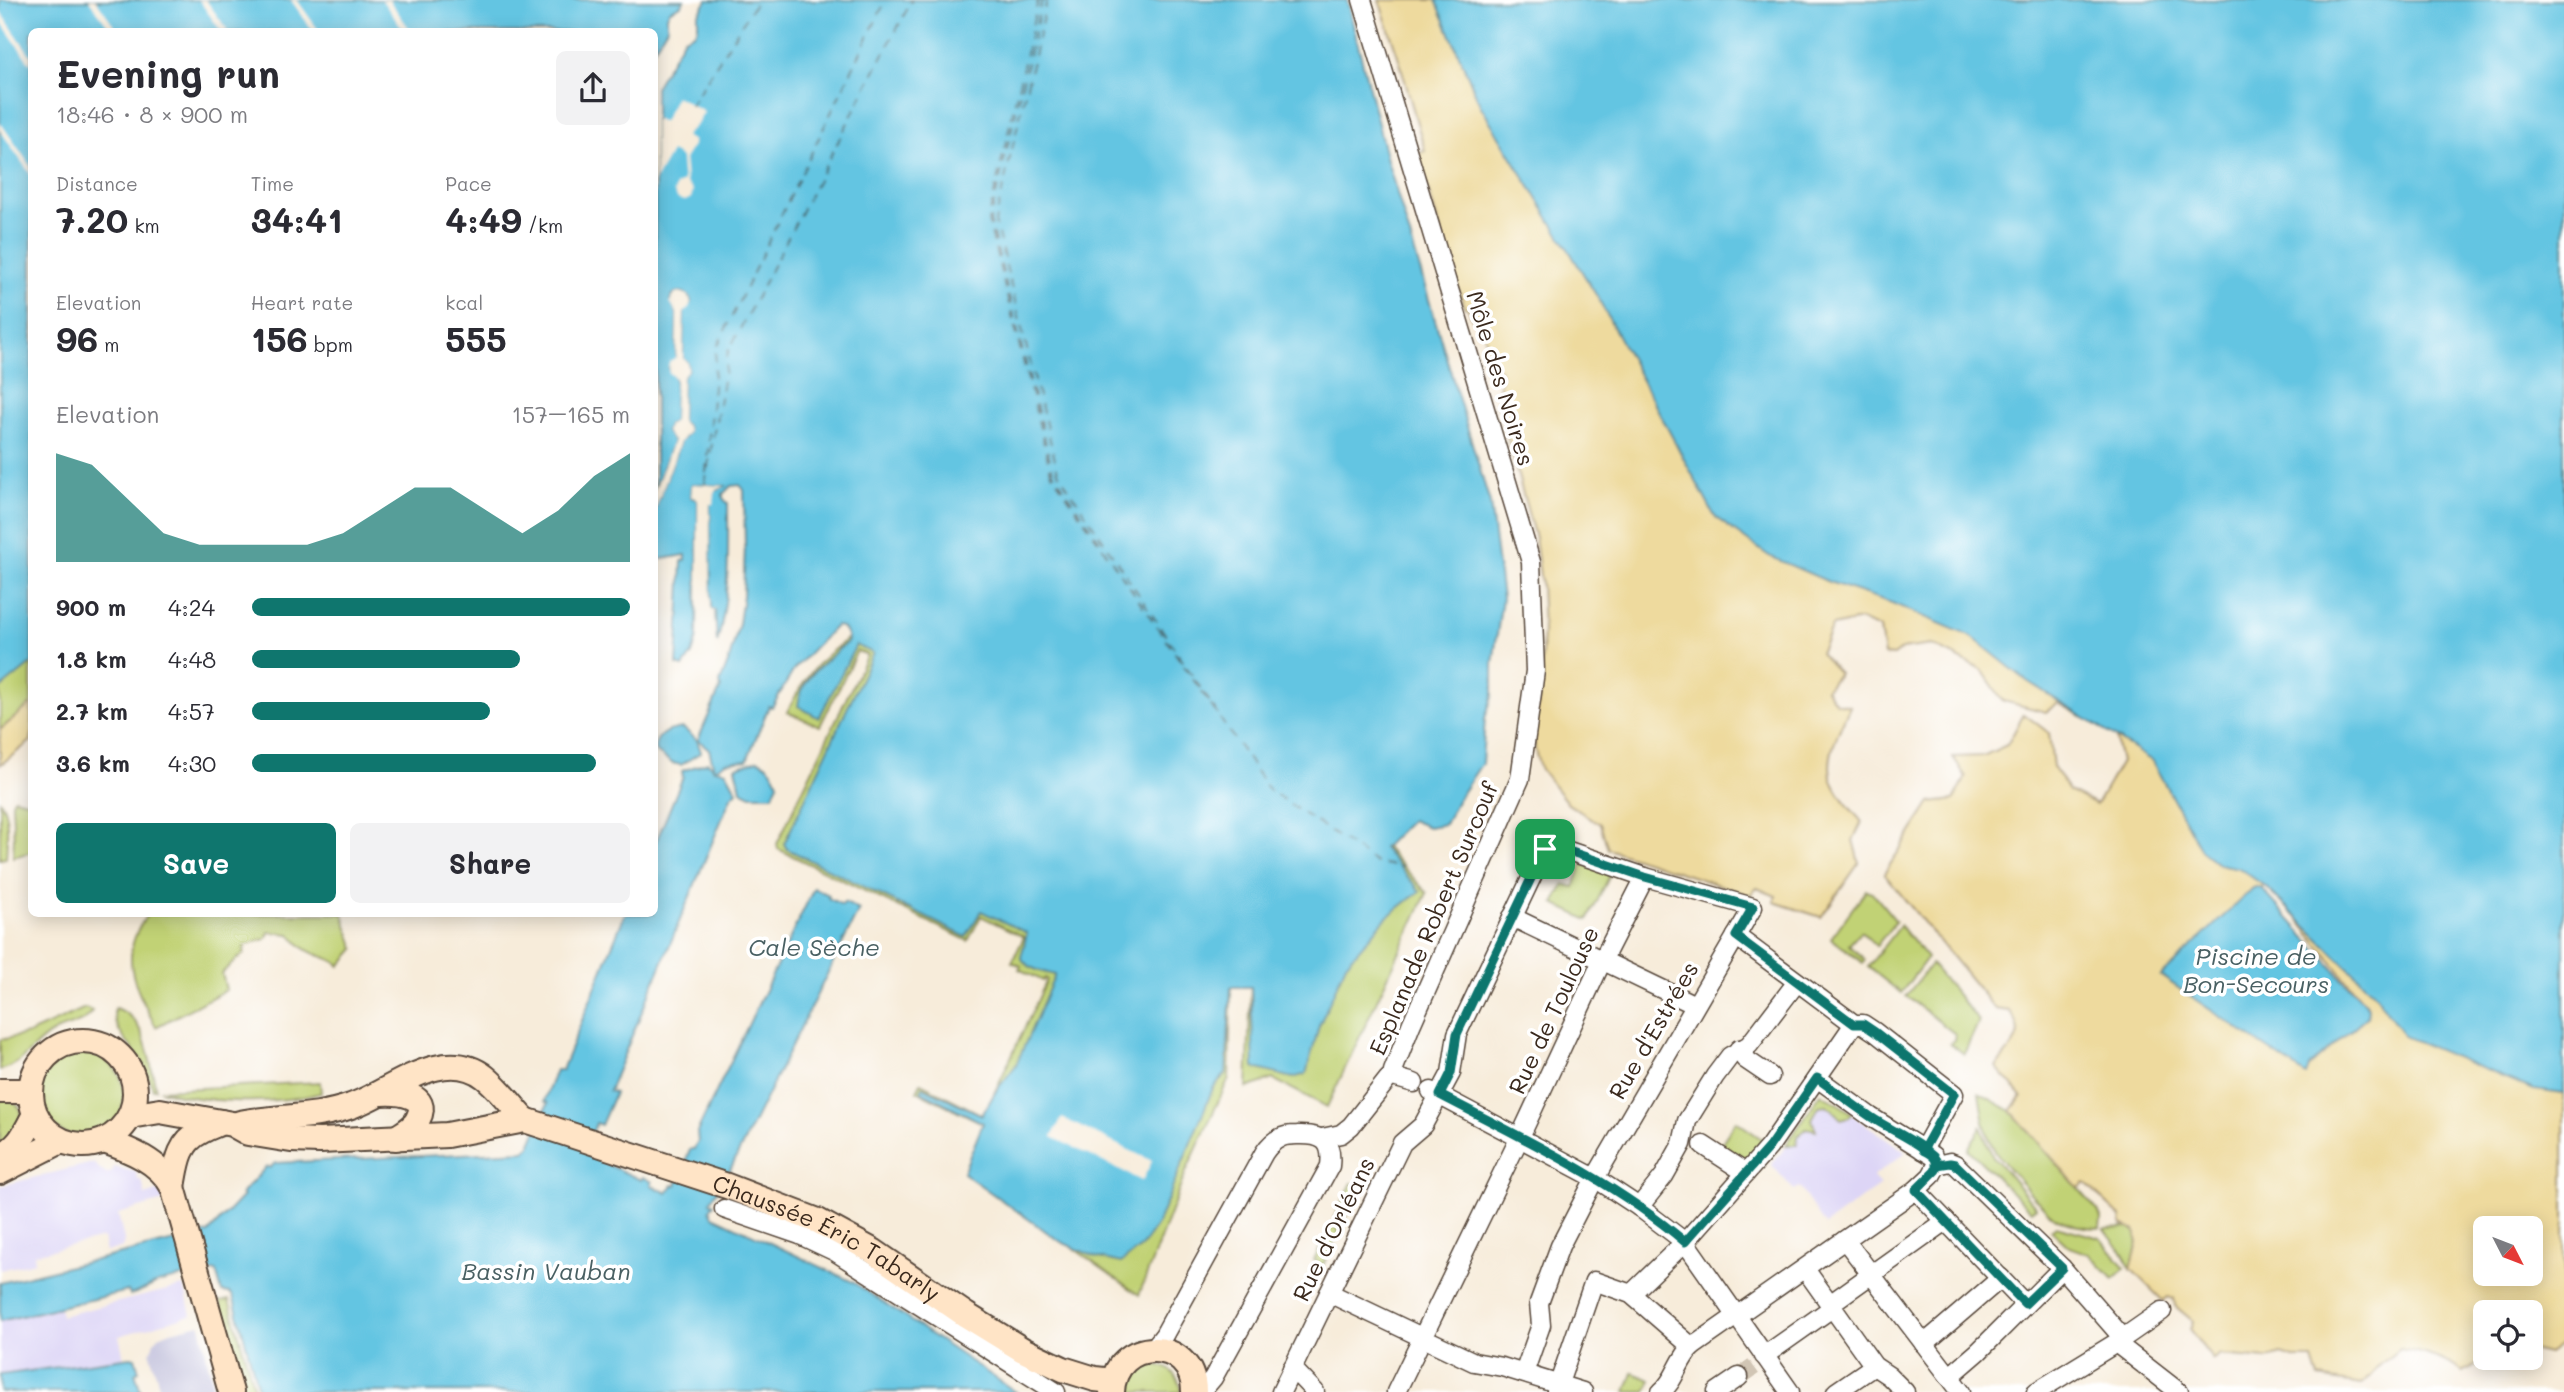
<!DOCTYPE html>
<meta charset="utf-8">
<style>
body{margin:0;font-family:Mali,sans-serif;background:#f2f2f3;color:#2b2b33;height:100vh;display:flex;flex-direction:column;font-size:26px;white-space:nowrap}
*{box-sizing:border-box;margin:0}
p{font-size:23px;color:#7c7c81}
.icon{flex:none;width:38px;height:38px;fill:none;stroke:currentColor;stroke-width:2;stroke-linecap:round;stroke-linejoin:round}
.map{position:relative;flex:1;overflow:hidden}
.drawer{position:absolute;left:28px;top:28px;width:630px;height:889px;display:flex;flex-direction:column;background:#fff;border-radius:10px;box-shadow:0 4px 18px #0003}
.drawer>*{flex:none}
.needle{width:46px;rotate:132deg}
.tools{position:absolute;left:2473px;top:1216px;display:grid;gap:14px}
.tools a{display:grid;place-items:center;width:70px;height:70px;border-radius:10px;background:#fff;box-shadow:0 4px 18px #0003;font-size:35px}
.pin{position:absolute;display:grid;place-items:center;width:60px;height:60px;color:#fff;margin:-30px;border-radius:14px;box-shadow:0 4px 10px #0006}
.round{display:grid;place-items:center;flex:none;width:74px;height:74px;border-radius:10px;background:#f2f2f3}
.summary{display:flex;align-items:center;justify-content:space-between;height:119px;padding:0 28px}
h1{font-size:38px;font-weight:700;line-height:52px}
.figures{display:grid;grid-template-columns:repeat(3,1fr);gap:10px;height:119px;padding:7px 28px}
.figures div{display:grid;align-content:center}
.figures b{font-size:35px;font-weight:700}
.figures small{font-size:19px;font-weight:400}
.figures p{font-size:19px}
.chart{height:196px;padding:14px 28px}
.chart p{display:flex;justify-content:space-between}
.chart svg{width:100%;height:126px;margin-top:7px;fill:#0f766e;opacity:.7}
.action{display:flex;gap:14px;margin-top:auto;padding:14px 28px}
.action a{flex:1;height:80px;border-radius:10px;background:#0f766e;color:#fff;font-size:28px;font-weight:700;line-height:80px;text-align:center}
.action a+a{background:#f2f2f3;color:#2b2b33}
ul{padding:0 28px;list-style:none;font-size:23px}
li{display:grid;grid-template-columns:112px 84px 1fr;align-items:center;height:52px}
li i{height:18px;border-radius:9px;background:#0f766e}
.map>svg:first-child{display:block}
.built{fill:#ddd5f6}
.industrial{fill:#c2c1dc}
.green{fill:#c1d275;stroke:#7e7e4a;stroke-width:2}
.sand{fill:#eeda9e;stroke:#94825e;stroke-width:2;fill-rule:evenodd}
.water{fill:#64c5e2;stroke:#507880;stroke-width:2}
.pier{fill:#f7ecda}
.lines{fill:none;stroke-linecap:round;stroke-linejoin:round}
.ferry{stroke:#496063;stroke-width:2;stroke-dasharray:9 7;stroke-linecap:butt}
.street-tunnel{stroke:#d1c5b4;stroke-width:18;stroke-dasharray:18 9;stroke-linecap:butt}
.street-casing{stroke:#57473a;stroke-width:21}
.secondary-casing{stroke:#57473a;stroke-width:28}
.street{stroke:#fff;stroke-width:18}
.secondary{stroke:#ffe4c6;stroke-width:24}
.route-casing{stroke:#fff;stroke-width:14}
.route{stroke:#0f766e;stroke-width:9}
.labels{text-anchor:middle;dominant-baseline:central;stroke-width:7;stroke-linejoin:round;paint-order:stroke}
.street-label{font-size:23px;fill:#3b2a1e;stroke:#fff}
.water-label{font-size:24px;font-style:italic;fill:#496063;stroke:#fff}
</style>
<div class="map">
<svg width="2564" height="1392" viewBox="0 0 2564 1392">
<rect width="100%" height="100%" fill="#fff"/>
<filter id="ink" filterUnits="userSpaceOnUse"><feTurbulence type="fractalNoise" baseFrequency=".0143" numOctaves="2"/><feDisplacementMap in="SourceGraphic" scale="14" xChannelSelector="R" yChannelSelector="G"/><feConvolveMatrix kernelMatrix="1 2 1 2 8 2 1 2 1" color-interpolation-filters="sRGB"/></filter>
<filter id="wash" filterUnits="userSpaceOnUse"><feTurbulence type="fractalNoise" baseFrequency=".00686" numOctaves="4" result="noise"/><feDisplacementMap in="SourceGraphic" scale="28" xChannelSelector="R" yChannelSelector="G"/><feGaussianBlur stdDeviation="1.57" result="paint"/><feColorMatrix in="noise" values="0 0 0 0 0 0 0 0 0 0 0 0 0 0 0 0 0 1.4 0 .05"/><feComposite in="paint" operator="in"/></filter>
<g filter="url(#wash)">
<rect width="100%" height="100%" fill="#f7ecda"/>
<!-- built -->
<g class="built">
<polygon points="1820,1093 1906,1152 1873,1177 1880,1185 1825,1225 1799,1187 1794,1190 1771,1164 1783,1151"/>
<polygon points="93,1163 106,1174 112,1172 114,1167 136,1172 138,1180 142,1180 145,1195 164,1189 167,1200 118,1214 124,1240 123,1247 106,1252 103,1238 34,1254 35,1262 0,1270 0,1186"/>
<polygon points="184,1286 191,1315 119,1336 124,1358 0,1375 0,1321 59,1307 61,1316"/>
</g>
<!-- industrial -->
<polygon class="industrial" points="200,1324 214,1392 161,1392 150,1354 154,1342 159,1336 171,1331"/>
<!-- green -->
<g class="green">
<polygon points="0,442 32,446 31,704 0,730"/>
<path d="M 856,624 L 1228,977 L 1363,863 L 1386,848 L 1427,893 L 1327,1107 L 1273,1079 L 1247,1088 L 1251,987 L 1231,987 L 1229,1078 L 1186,1172 L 1139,1295 L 967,1172 L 985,1124 L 917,1091 L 921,1083 L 982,1115 L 986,1111 L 1047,980 L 1045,978 L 1043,981 L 1019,969 L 1021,966 L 1012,962 L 1024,937 L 981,916 L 968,941 L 778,849 L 777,844 L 867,655 L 857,651 L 820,726 L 787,712 C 797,693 807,675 822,660 C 837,645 845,645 856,624 Z"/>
<polygon points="14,798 31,802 32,852 13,857 14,839 12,803"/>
<path d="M 0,801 C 10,813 7,842 6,858 L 0,859 Z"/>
<polygon points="1582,864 1611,873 1588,920 1554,904 1564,884 1574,887"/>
<polygon points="1866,890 1872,892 1896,921 1876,946 1861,931 1849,945 1865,960 1863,963 1831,938"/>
<path d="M 148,914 L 343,914 L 355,949 L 340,966 C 333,958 323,958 313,953 C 303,949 297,942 290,934 L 269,932 L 266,939 L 245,945 L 244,953 L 222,973 L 226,990 L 156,1027 C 135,987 116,955 148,914 Z"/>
<polygon points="1900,925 1927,958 1901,993 1868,967"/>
<polygon points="1931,964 1979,1021 1964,1054 1950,1043 1954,1040 1955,1034 1906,996"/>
<path d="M 85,1008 L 92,1011 C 86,1024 66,1025 54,1032 C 34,1042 23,1066 0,1070 L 0,1040 L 28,1034 Z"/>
<path d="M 115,1008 C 147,1017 149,1061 156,1089 L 153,1089 C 149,1080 146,1071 142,1062 C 133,1047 109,1027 115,1008 Z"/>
<circle cx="82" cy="1095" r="42"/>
<path d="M 320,1082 L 321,1093 C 274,1105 207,1104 160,1090 Z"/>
<polygon points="1821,1093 1852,1113 1849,1117 1841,1119 1827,1105 1819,1106 1812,1119 1816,1130 1806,1128 1798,1136 1797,1145 1786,1145"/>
<path d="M 1979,1093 L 2011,1111 L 2098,1211 L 2101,1218 L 2100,1228 C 2086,1228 2070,1225 2058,1219 C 2046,1214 2004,1163 1995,1151 C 1985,1134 1982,1113 1979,1093 Z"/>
<path d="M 0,1097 C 39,1108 17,1127 0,1146 Z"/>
<polygon points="1736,1121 1766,1142 1743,1167 1717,1150"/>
<polygon points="1981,1127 1992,1155 2036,1207 2031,1211 1968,1149"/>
<polygon points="1352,1183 1361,1188 1343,1222 1334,1218"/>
<polygon points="1332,1226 1340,1230 1323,1265 1314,1260"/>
<polygon points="2056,1226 2100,1238 2125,1268 2113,1279 2089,1254 2069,1247 2051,1230"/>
<polygon points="2129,1228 2135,1231 2138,1243 2131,1269 2120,1249 2104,1229"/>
<polygon points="229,1300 255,1392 241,1392 220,1302"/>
<path d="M 1153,1364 C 1170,1366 1179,1376 1182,1392 L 1122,1392 C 1125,1375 1136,1365 1153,1364 Z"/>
<polygon points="1633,1373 1651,1380 1646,1392 1626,1392"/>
</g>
<!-- sand -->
<g class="sand">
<path d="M 1379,0 L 2122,0 L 2564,846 L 2564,1342 L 2548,1354 L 2531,1350 L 2530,1312 L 2485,1312 L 2485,1358 L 2488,1358 L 2463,1372 C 2443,1358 2423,1352 2399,1349 L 2381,1364 L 2362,1385 L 2319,1378 L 2313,1359 L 2297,1359 L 2281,1354 L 2267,1359 L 2220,1355 L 2213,1360 L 2190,1330 L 2193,1321 L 2175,1306 L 2174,1299 L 2168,1297 L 2163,1301 L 2131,1269 L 2138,1243 L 2135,1231 L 2122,1225 L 2121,1217 L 2085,1183 L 2079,1188 L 2073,1182 L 2011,1111 L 2022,1096 L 1996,1067 C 2011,1046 2029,1036 2009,1011 L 1995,1009 L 1884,874 L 1930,803 L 1954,800 L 1966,777 L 1953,757 L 1983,756 L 2007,745 L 2024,714 L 2049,733 L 2053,767 L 2069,791 L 2096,805 L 2121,762 L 2115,735 L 2058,703 L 2046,712 L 2003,701 L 1982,670 L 1932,645 L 1902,649 L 1893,656 L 1884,655 L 1880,628 L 1860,620 L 1832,626 L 1820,653 L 1839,673 L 1826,689 L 1836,703 L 1850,706 C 1842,726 1826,752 1831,776 C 1835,793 1851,809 1862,822 L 1853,840 L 1859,863 L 1821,917 L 1774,902 L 1776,896 L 1757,888 L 1750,895 L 1608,849 L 1600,824 L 1568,804 L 1540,768 L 1535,750 L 1534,732 L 1541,681 L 1543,630 L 1541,583 L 1535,538 L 1499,406 C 1496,392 1503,384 1500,369 L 1488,374 L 1481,354 L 1487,343 L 1480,321 L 1473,320 L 1468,308 L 1464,307 L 1417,154 L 1425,151 L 1398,56 ZM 2265,878 L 2368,1007 L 2367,1016 L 2309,1067 L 2307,1071 L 2257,887 L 2262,889 ZM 2485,1228 L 2530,1228 L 2530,1274 L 2485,1274 Z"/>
<polygon points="31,704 31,741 0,765 0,730"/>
</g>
<!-- water -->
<g class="water">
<polygon points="0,0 684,0 681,5 670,10 667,16 667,27 655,47 654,32 32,32 32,663 0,689"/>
<path d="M 707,0 L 1347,0 L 1387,160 L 1490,503 L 1502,598 L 1493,664 L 1493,694 L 1485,718 L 1482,763 L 1458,799 L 1445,824 L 1428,827 L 1411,820 L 1383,848 L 1420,891 L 1387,917 L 1346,964 L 1319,1026 L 1306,1074 L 1293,1078 L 1254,1068 L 1251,987 L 1231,987 L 1226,1074 L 1213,1088 L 1158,1223 L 1142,1246 L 1121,1263 L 1095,1257 L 1061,1242 L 963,1173 L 983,1123 L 921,1091 L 923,1087 L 982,1115 L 996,1091 L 1016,1065 L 1055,975 C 1043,972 1027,969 1021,957 L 1027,933 L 981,911 L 966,937 L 787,849 L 784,844 L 873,653 L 856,645 L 819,718 L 798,706 C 800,677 829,659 848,641 L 847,634 L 842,627 L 835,626 L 795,668 L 772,707 L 769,706 L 747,760 L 726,762 L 715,769 L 726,771 L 737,791 L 731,797 L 609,1091 L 615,1093 L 601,1125 L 596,1123 L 586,1150 L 589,1156 L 641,1180 L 643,1177 L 652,1182 L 651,1185 L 667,1193 L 673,1185 L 676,1185 L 689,1152 L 691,1149 L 694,1149 L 698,1142 L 697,1132 L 814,888 L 829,895 L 828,898 L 842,905 L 844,902 L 859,910 L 729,1172 L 710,1202 L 714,1204 L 710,1210 L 713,1216 L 853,1282 L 1016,1392 L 259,1392 L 233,1296 L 230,1293 L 222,1292 L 216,1271 C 204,1272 165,1280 155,1284 C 147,1288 140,1292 130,1295 L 128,1291 L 0,1321 L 0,1283 L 208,1233 L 243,1196 L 241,1194 L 267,1166 L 270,1168 L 275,1163 L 524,1151 L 530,1146 L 548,1103 L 544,1101 L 556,1070 L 562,1070 L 625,914 L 654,914 L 655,844 L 683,777 L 682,771 L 708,762 L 714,769 L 709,749 L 698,740 L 721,687 L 720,683 L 729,660 L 739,624 L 743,596 L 745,547 L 744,490 L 740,485 L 731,486 L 723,494 L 723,498 L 728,504 C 728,551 730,598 717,643 L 715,610 L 711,609 L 710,504 L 715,491 L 725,486 L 692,484 L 691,497 L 698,500 L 697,638 L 692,654 L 683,667 L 677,665 L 682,561 L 686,560 L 686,555 L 655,560 L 655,510 L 680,442 L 688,432 L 687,427 L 681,421 L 682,377 L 688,369 L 687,362 L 683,359 L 684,312 L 691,302 C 689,293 682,291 675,293 L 670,300 L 677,313 L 676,358 L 668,368 L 675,378 L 674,421 L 668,425 L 666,432 L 673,441 L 655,489 L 655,87 L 684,38 L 694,33 L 698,27 L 698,15 Z"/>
<polygon points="1436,0 2564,0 2564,1094 2534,1090 2404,1036 2375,994 2267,888 2239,868 2218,864 2201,850 2152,761 2027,681 1972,637 1892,603 1829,582 1769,556 1715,517 1598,298 1480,105"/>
<path d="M 683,728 L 697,740 L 701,752 L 681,765 L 672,763 L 655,751 C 654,734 668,730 683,728 Z"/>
<path d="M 758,760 C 769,764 774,772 778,783 L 773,795 L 751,795 L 741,790 L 736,767 Z"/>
<polygon points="2257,887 2262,889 2368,1007 2367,1016 2309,1067 2306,1075 2161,976 2253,888"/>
<polygon points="131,1357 135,1358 139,1371 135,1373 141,1392 0,1392 0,1375"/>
</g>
<!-- pier -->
<g class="pier">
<polygon points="89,0 96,0 118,31 112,31"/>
<polygon points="199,0 206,0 228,31 221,31"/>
<polygon points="291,0 297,0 319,31 313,31"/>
<polygon points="382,0 389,0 411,31 404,31"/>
<polygon points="703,0 706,0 697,14 697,27 694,32 683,37 655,85 654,80 681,35 695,27 695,14"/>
<polygon points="0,11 31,56 31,65 0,20"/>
<polygon points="676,96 704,112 697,124 685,136 693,141 693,145 684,159 686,182 693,191 691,198 685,201 678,199 674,193 676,186 683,182 681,158 677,155 671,152 655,180 655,119 663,122"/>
<polygon points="0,122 31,167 31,175 0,130"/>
<polygon points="680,292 688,295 691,302 689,308 684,313 683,358 687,362 688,369 682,377 681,421 687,427 688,432 680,442 655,510 654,500 668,465 658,491 655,493 655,489 673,441 666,432 668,425 674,421 675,378 669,373 668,368 669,362 676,357 677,313 670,303 675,293"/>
<polygon points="692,484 725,486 715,491 714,504 710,504 711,609 707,609 706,504 710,500 713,488 695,487 695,494 699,495 702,501 701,608 698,608 698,501 696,498 691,497"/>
<polygon points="1062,1118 1152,1161 1142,1181 1052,1137"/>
</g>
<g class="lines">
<!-- ferry -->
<g class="ferry">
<polyline points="1038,0 988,221 1051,472 1269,790 1376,863 1403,867"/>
<polyline points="1042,0 990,221 1053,472 1101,543"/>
<polyline points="1047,0 995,222 1058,472 1221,719"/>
<polyline points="690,106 757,0"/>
<polyline points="706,473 716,349 886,0"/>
<polyline points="705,484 728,352 912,0"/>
</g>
</g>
</g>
<g filter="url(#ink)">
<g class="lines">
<!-- street-tunnel -->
<polyline class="street-tunnel" points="1739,1377 1760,1362"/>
<defs>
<g id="street">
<polyline points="1362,0 1531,562 1535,671 1520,779 1411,1025 1393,1071 1393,1077"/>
<polyline points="1512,917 1695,1005"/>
<polyline points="1736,936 1854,1024 1863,1024 1875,1032 1954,1094 1923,1150"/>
<polyline points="1739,1049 1745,1059 1770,1076"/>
<polyline points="1817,1078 1871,1117 1933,1156"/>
<polyline points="1431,1091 1595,1178 1639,1207 1685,1242 1790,1392"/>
<polyline points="1322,1138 1341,1134 1351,1126 1388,1079 1393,1077 1414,1083"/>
<polyline points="1703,1145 1746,1173"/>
<polyline points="1937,1165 1950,1162 1955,1164 2062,1268 2123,1338"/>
<polyline points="1916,1190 2025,1304"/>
<polyline points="1639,1207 1664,1176 1682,1144 1687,1121 1715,1076 1730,1056 1749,1045 1797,982"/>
<polyline points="724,1209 800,1235 834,1251 1056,1392"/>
<polyline points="1845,1240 1961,1392"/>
<polyline points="1805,1269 1874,1366 1889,1376 1905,1392"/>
<polyline points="1329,1293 1474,1362 1502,1367 1583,1392"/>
<polyline points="1631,1294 1685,1242 1769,1147 1854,1024"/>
<polyline points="1830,1304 1946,1221"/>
<polyline points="2116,1343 2179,1392"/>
<polyline points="1924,1344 2001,1278"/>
<path d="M 1152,1350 L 1164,1335 L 1264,1153 C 1268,1147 1273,1141 1280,1138 C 1285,1135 1291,1135 1297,1135 C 1322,1134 1333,1140 1330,1166 L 1213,1378 L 1201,1392"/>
<polyline points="1764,1356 1832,1308"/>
<polyline points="1292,1368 1315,1392"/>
<polyline points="1949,1377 1978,1352 2062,1268"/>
<polyline points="1281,1392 1402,1143 1423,1125 1451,1073 1457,1034 1545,849 1554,846 1645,877 1753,907 1595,1178 1560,1246 1539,1303 1541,1325 1524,1373"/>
<polyline points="1396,1392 1520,1137 1602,961 1645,877"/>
<polyline points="1556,1392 1594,1281 1631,1294 1692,1347"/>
<path d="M 1661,1392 C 1676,1380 1678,1360 1692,1347 L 1916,1190 L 1931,1176 L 1937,1165"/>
<polyline points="1717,1392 1739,1377"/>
<polyline points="1836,1392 1874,1366"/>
<polyline points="2036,1392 2116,1343 2162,1311"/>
</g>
<g id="secondary">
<circle cx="83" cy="1093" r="52"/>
<polyline points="0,1091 31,1091"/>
<path d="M 382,1093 C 397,1092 431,1094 418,1119 C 414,1128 403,1133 396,1138"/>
<path id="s1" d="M 130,1116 L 160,1111 L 232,1124 L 248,1133 L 291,1140 L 320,1141 L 447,1135 L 525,1120 L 727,1186 L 818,1221 L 873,1251 L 966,1315 L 1023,1350 L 1063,1369 L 1095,1379 L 1113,1381"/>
<path d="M 240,1123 C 277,1116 315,1119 351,1106 C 390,1093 442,1044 485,1077 C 500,1089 512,1106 525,1120"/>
<path d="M 104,1141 C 130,1150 159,1161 173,1187 L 231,1392"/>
<path d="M 0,1155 C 19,1149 26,1131 35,1114"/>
<polyline points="0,1172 61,1141"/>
<path d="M 173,1187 C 177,1166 178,1143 200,1132 C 207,1128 214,1126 221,1122"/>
<path d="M 1112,1392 C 1114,1336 1194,1336 1194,1392"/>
</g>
</defs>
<!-- street casing -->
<use href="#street" class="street-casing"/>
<!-- secondary casing -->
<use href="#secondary" class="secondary-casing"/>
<!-- street -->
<use href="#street" class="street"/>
<!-- secondary -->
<use href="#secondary" class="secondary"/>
</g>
</g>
<g class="lines" filter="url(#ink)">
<defs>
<path id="route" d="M 1545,849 L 1457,1034 L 1451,1073 L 1440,1095 C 1524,1139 1612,1180 1685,1242 L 1769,1147 L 1817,1078 C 1835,1091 1853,1105 1871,1117 C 1890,1130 1922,1143 1936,1160 L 1936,1170 L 1916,1190 L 2025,1304 L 2062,1268 L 1955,1164 L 1950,1163 L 1937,1165 C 1936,1156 1930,1154 1923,1150 L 1954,1094 L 1875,1032 L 1863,1024 L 1854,1024 L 1736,936 L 1753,907 L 1645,877 L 1554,846 L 1545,849"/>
</defs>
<!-- route casing -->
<use href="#route" class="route-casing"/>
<!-- route -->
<use href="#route" class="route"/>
</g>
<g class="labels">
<!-- street labels -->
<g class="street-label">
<text transform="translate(1501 378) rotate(73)">Môle des Noires</text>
<text transform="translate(1433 918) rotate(-67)">Esplanade Robert Surcouf</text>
<text transform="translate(1553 1010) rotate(-65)">Rue de Toulouse</text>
<text transform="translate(1653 1030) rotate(-60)">Rue d'Estrées</text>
<text transform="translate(1333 1229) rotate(-64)">Rue d'Orléans</text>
<text stroke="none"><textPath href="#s1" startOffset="726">Chaussée Éric Tabarly</textPath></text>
</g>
<!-- water labels -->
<g class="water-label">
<text x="814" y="946">Cale Sèche</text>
<text x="2256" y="955">Piscine de<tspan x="2256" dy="28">Bon-Secours</tspan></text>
<text x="546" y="1270">Bassin Vauban</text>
</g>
</g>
</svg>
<div class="tools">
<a><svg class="needle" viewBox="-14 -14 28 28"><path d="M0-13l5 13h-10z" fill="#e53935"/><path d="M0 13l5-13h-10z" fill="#7c7c81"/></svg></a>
<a><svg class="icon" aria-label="locate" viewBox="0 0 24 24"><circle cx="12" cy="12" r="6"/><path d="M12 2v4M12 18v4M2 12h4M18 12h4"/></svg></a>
</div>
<div class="pin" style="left:1545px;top:849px;background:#1e9e55"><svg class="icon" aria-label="arrive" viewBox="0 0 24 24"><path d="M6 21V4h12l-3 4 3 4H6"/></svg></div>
<section class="drawer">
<div class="summary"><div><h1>Evening run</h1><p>18:46 · 8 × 900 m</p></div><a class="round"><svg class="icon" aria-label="share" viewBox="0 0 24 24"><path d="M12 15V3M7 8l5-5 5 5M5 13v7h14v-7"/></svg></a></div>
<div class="figures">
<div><p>Distance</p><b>7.20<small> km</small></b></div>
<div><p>Time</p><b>34:41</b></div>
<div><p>Pace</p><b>4:49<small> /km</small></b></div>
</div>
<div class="figures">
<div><p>Elevation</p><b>96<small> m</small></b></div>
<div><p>Heart rate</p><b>156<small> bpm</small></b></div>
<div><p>kcal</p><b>555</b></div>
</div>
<div class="chart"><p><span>Elevation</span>157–165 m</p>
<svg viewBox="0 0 160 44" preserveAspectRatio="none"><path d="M0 44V6L10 10L20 22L30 34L40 38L50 38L60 38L70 38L80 34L90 26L100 18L110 18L120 26L130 34L140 26L150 14L160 6V44z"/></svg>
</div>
<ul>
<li><b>900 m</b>4:24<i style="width:100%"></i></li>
<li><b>1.8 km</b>4:48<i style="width:71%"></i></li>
<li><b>2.7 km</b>4:57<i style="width:63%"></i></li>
<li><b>3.6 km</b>4:30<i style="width:91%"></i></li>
</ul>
<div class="action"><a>Save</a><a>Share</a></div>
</section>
</div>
